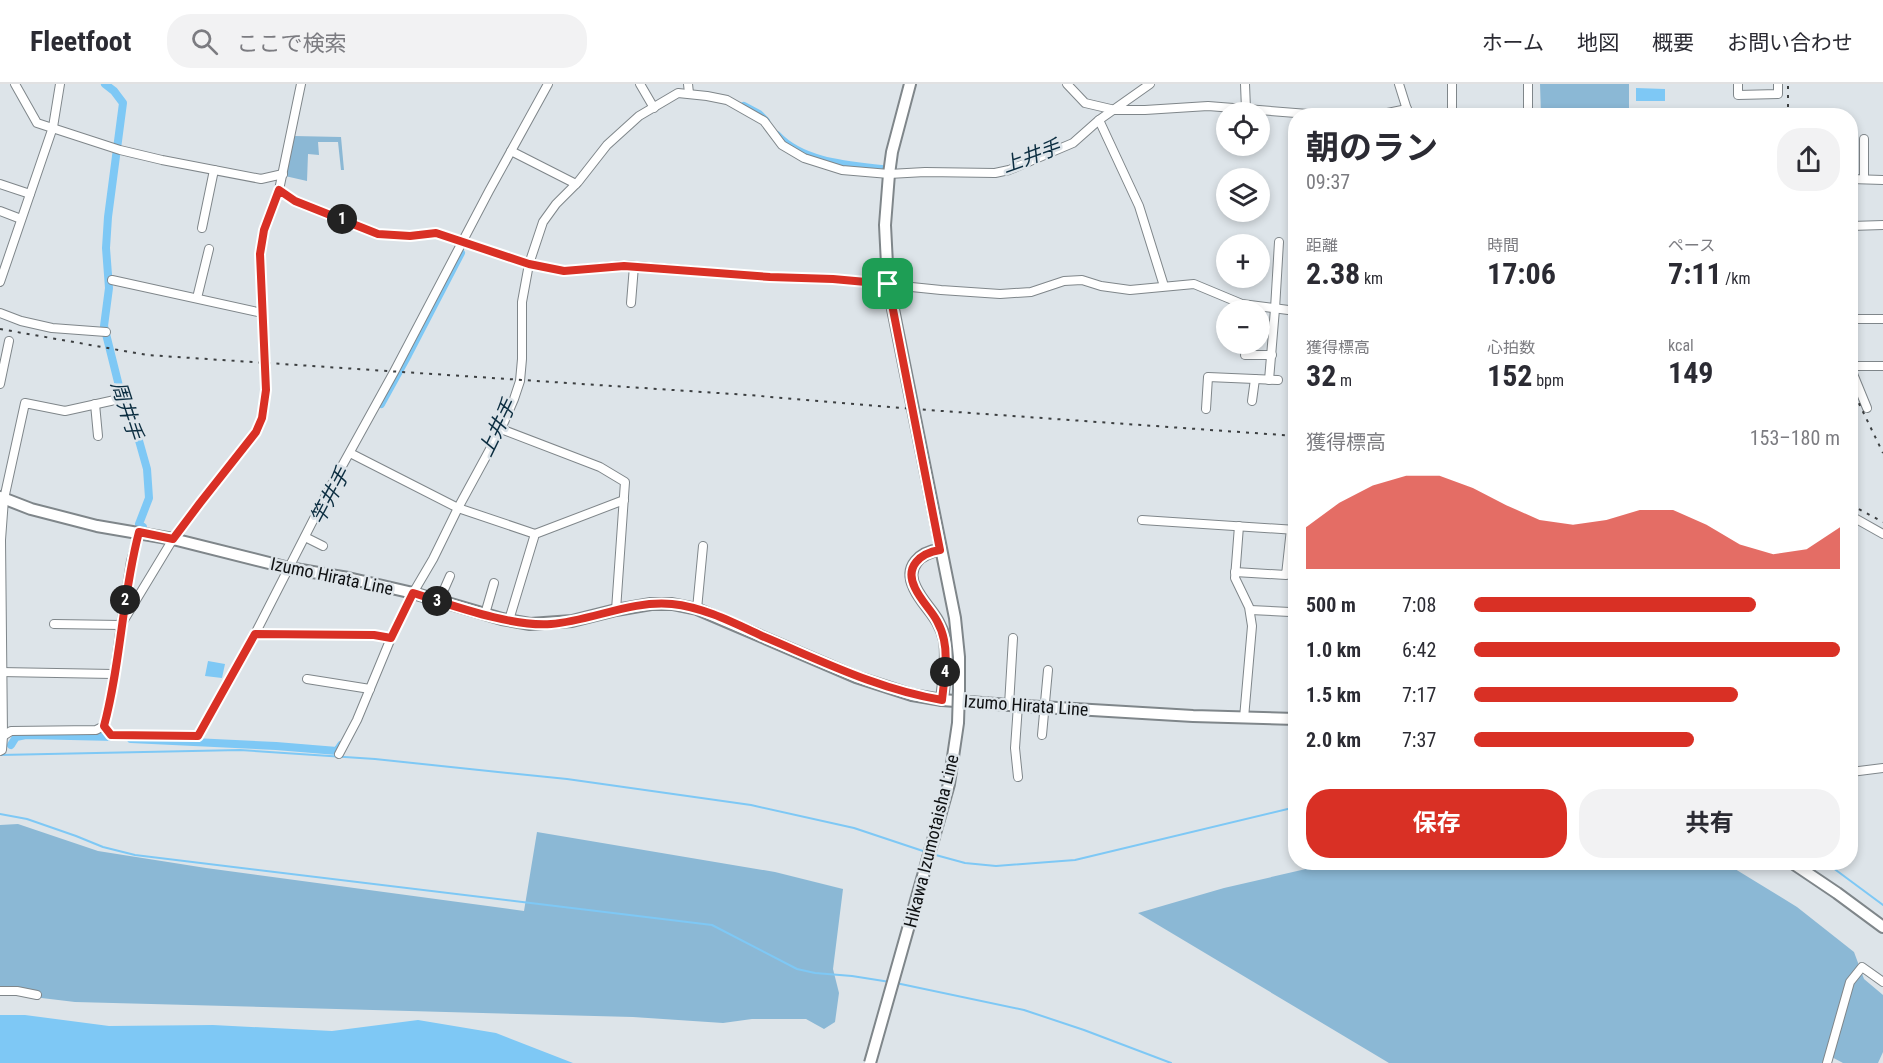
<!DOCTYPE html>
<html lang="ja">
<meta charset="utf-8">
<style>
body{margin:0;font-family:"Roboto Condensed","Noto Sans JP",sans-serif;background:#f2f2f3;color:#2b2b33;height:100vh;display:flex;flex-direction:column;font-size:22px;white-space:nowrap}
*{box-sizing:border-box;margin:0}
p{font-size:20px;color:#7c7c81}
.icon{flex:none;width:33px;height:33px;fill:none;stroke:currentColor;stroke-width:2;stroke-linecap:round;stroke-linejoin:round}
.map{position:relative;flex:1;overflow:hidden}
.sheet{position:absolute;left:1288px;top:24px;width:570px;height:762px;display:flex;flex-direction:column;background:#fff;border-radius:24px;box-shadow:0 3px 9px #0003}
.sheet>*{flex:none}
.fabs{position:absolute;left:1216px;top:18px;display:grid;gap:12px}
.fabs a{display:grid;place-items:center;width:54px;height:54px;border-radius:50%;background:#fff;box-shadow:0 3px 9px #0003;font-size:30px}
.pin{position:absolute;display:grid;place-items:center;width:51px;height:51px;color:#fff;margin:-26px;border-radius:12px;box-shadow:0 3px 9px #0006}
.km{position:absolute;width:30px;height:30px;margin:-15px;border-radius:50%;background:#222;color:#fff;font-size:16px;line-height:30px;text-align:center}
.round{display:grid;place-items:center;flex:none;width:63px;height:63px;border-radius:24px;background:#f2f2f3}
.headline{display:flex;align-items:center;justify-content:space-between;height:102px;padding:0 18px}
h1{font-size:33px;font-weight:700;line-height:45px}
.metrics{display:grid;grid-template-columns:repeat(3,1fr);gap:9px;height:102px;padding:6px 18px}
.metrics div{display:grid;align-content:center}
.metrics b{font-size:30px;font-weight:700}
.metrics small{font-size:16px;font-weight:400}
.metrics p{font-size:16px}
.chart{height:168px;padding:12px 18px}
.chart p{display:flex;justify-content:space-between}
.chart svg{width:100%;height:108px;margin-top:6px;fill:#d93025;opacity:.7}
.action{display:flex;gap:12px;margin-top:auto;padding:12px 18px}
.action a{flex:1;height:69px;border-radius:24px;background:#d93025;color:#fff;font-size:24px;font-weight:700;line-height:69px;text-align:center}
.action a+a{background:#f2f2f3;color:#2b2b33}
ul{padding:0 18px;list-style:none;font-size:20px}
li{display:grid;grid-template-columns:96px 72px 1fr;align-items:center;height:45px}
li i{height:15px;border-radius:8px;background:#d93025}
header{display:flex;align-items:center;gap:36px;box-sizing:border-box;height:84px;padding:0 30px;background:#fff;border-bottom:2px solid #e1e1e2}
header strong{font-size:28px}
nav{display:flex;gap:33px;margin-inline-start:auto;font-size:21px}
.search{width:420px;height:54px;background:#f2f2f3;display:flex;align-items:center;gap:15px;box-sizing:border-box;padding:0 21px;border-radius:24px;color:#7c7c81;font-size:22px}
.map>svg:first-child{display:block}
.green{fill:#8bb8d5}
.water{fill:#7ec8f5}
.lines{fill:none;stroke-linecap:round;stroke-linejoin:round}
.stream{stroke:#7ec8f5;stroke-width:2}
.canal{stroke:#7ec8f5;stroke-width:8}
.street-casing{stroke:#7f868a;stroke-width:10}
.secondary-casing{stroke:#7f868a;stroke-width:14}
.street{stroke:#fff;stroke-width:8}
.secondary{stroke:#fff;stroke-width:10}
.rail{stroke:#3c3f41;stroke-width:2;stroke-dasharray:3 6;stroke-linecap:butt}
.secondary-bridge-casing{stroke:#7f868a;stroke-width:14;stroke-linecap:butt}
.secondary-bridge{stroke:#fff;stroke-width:10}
.route-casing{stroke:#fff;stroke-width:12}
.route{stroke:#d93025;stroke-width:8}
.labels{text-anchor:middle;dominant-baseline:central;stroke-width:5;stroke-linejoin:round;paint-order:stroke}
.street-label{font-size:18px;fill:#0f1113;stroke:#dde4e9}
.water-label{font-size:20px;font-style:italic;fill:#0b2d40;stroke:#dde4e9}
</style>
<header>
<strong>Fleetfoot</strong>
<div class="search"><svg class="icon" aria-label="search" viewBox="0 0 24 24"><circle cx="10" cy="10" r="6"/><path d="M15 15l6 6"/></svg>ここで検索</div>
<nav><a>ホーム</a><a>地図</a><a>概要</a><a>お問い合わせ</a></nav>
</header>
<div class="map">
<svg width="1883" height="979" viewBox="0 0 1883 979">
<rect width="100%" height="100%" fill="#dde4e9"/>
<!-- green -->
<g class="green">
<polygon points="1540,0 1629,0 1629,31 1541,31"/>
<polygon points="294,52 341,53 344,86 341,86 338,58 318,58 319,71 308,70 307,97 285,92"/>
<polygon points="18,740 98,767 206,784 524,827 537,748 775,788 843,805 833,885 839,909 835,938 824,945 806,935 752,935 723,939 633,933 75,918 8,910 0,910 0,741"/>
<polygon points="1332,779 1719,779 1735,785 1797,823 1854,868 1864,895 1883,911 1883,968 1878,979 1843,979 1826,970 1822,979 1389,979 1138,829 1224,804"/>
</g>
<!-- water -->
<g class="water">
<polygon points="1636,4 1665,5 1665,17 1636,17"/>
<polygon points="208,577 225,580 222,594 205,592"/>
<polygon points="0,931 25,931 109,942 213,941 332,947 418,936 496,949 573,979 0,979"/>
</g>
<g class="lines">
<!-- stream -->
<g class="stream">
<polyline points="0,671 240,666 375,675 498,688 567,695 751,721 854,744 926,768"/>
<polyline points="0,730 27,735 76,752 103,763 135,771 712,841 797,885 815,889 852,892 890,898"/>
<polyline points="932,770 965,779 996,782 1075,776 1296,723"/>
<polyline points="1825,778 1883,821"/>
<polyline points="896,899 1024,926 1084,946 1171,979"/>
</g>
<!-- canal -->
<g class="canal">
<polyline points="105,0 114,7 123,19 108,133 106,164 109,204 104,242 123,318 138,353 147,385 149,414 139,440 143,443 141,453"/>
<polyline points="744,22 759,30 766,37"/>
<path d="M 777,51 C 802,78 847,81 882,85"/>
<polyline points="381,320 408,271 461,169"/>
<polyline points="131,655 276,662 337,667 341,661"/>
<polyline points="11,661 16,653 26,651 115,653"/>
</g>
<defs>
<g id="street">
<polyline points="15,0 37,39 120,66 162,76 261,95 283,90"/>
<polyline points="640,0 654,24"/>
<polyline points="688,0 689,9"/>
<polyline points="1067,0 1085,19 1115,26 1145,26 1208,22 1334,32"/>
<polyline points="1245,0 1246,25"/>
<polyline points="1399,0 1409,32"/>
<polyline points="1452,0 1452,32"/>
<polyline points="1528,0 1528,32"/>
<polyline points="1738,0 1738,11 1778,10 1778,0"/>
<polyline points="1373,32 1407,25"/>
<polyline points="1099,36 1139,122 1164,202"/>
<polyline points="511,67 576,100"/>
<polyline points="1851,95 1883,96"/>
<polyline points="1864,95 1864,55"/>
<polyline points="0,100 30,110"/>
<polyline points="279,106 295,117 378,150 410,152 436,149 529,180 564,187 624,181 770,193 833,195 941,206 1000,210 1031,208 1064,197 1082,196 1101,202 1130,206 1194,200 1242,220 1296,227"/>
<polyline points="0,127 21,135"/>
<polyline points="1851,142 1883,141"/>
<polyline points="202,144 214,86"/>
<polyline points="112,196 262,229"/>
<polyline points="0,198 53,43 60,0"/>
<polyline points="197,214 209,165"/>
<polyline points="631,219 634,182"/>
<polyline points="0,229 21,237 52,244 106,248"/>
<polyline points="1851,235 1883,235"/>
<polyline points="1245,271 1272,271"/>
<polyline points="1851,282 1883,282"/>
<polyline points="1851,285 1867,324"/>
<polyline points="1269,296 1275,225 1279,158"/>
<polyline points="0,300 9,257"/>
<polyline points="1252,317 1255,295"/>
<polyline points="95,320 98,352"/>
<polyline points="1206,325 1208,293 1278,296"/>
<polyline points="501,345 600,383 625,398 616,526"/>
<polyline points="350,369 458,424 535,450"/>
<polyline points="1851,432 1883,450"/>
<polyline points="1142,436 1296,446"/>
<polyline points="1239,442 1235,494 1249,523 1252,542 1244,634"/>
<polyline points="305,453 323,462"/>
<polyline points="1235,488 1286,491 1291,445"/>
<polyline points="439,517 450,492"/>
<polyline points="697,525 703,462"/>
<polyline points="1250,526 1290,528"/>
<polyline points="485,530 494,499"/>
<polyline points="509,536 535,450 624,416"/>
<polyline points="54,540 121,541 131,477 139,449"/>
<polyline points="255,550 374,551 391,554"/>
<polyline points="0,588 113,590"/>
<polyline points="307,595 370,605"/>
<polyline points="1009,621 1013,554"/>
<polyline points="1018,621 1015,664 1018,693"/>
<polyline points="104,642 111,651 198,652 255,550 326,411 394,288 489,107 548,0"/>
<polyline points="1042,651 1048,586"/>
<polyline points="3,652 11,647 96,646 104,642 113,600 121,541 173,455 200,419 256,348 262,334 266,306 260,170 264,146 279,106 301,0"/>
<polyline points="0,667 2,666 3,652 1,456 4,415 25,319 65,327 124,314"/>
<polyline points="339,670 357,636 391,554 413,509 433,475 458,424 501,345 514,315 520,297 522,275 522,218 529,180 543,138 556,120 578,98 607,61 639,32 678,9 707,12 727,16 764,37 782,61 804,74 842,86 889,90 925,88 995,89 1009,86 1073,59 1099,36 1150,0"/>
<polyline points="1851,688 1883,684"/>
<polyline points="0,907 17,907 37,911"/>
<polyline points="1827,979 1850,898 1862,883 1883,898"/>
</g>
<g id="secondary">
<polyline points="910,0 892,68 889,90 885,141 888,200 955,534 959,573 959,606"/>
<polyline points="0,413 31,425 97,442 173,455 289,484 348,494 413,509 502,535 530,540 572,537 616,526 651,520 672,520 697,525 856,593 912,611 942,616 1009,621 1193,632 1296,635"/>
<path d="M 940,466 C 921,468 904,482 915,504 C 924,523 939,531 945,556 C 948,574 944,597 942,616"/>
<polyline points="1791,778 1837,809 1883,843"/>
</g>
</defs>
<!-- street casing -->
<use href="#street" class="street-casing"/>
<!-- secondary casing -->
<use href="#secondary" class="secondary-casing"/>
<!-- street -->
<use href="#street" class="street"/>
<!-- secondary -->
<use href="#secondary" class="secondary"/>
<!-- rail -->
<g class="rail">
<polyline points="1788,32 1788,0"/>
<polyline points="0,245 147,271 748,311 914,325 1296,352"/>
<polyline points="1851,303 1883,369"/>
<polyline points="1851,421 1883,438"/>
</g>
<defs>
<polyline id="secondary-bridge" points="870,979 949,700 958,639 959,606"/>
</defs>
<!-- secondary-bridge casing -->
<use href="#secondary-bridge" class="secondary-bridge-casing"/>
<!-- secondary-bridge -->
<use href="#secondary-bridge" class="secondary-bridge"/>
</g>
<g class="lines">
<defs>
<path id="route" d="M 279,106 L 295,117 L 378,150 L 410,152 L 436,149 L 529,180 L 564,187 L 624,182 L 770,193 L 833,195 L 888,200 L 940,466 C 921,469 904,482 915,504 C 924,523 939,531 944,556 C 948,574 944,597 942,616 C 877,605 822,577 762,552 C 734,539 703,523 672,520 C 631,516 591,537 551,540 C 511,543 452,521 413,509 L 391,554 L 374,551 L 255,550 L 198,652 L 111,651 L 104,642 C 121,579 122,512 139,448 L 173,455 L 200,419 L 256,348 L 262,334 L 266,306 L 260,170 L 264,146 Z"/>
</defs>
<!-- route casing -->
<use href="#route" class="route-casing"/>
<!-- route -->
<use href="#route" class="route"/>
</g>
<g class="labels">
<!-- street labels -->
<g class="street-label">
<text transform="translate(332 492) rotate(12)">Izumo Hirata Line</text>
<text transform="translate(1026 621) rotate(4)">Izumo Hirata Line</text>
<text transform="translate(931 757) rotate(-76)">Hikawa Izumotaisha Line</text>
</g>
<!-- water labels -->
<g class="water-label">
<text transform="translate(1031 72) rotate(-20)">上井手</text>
<text transform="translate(127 326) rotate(72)">周井手</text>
<text transform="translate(497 344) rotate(-64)">上井手</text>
<text transform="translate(330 412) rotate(-62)">竿井手</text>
</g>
</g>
</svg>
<div class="fabs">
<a><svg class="icon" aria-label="locate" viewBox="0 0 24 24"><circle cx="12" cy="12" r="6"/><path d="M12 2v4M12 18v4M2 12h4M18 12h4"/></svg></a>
<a><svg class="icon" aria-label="layers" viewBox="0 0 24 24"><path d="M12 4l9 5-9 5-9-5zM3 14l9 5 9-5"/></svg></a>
<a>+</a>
<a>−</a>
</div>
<div class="pin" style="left:888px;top:200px;background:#1e9e55"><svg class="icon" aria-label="arrive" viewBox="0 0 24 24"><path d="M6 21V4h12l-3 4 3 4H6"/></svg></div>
<b class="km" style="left:342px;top:135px">1</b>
<b class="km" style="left:125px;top:516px">2</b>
<b class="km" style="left:437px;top:517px">3</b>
<b class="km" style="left:945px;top:588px">4</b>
<section class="sheet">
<div class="headline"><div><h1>朝のラン</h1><p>09:37</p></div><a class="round"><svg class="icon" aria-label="share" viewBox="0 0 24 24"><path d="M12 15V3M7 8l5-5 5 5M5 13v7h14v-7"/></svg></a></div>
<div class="metrics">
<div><p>距離</p><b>2.38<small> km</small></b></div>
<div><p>時間</p><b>17:06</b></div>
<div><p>ペース</p><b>7:11<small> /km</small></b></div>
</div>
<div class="metrics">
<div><p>獲得標高</p><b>32<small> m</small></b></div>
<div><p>心拍数</p><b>152<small> bpm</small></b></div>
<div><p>kcal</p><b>149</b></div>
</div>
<div class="chart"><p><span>獲得標高</span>153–180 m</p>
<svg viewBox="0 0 160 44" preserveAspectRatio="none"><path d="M0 44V27L10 17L20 10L30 6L40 6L50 11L60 18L70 24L80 26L90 24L100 20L110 20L120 26L130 34L140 38L150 36L160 27V44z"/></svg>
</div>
<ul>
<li><b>500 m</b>7:08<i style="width:77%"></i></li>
<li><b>1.0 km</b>6:42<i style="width:100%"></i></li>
<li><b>1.5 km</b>7:17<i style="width:72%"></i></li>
<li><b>2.0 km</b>7:37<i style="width:60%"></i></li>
</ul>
<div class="action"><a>保存</a><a>共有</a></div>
</section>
</div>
